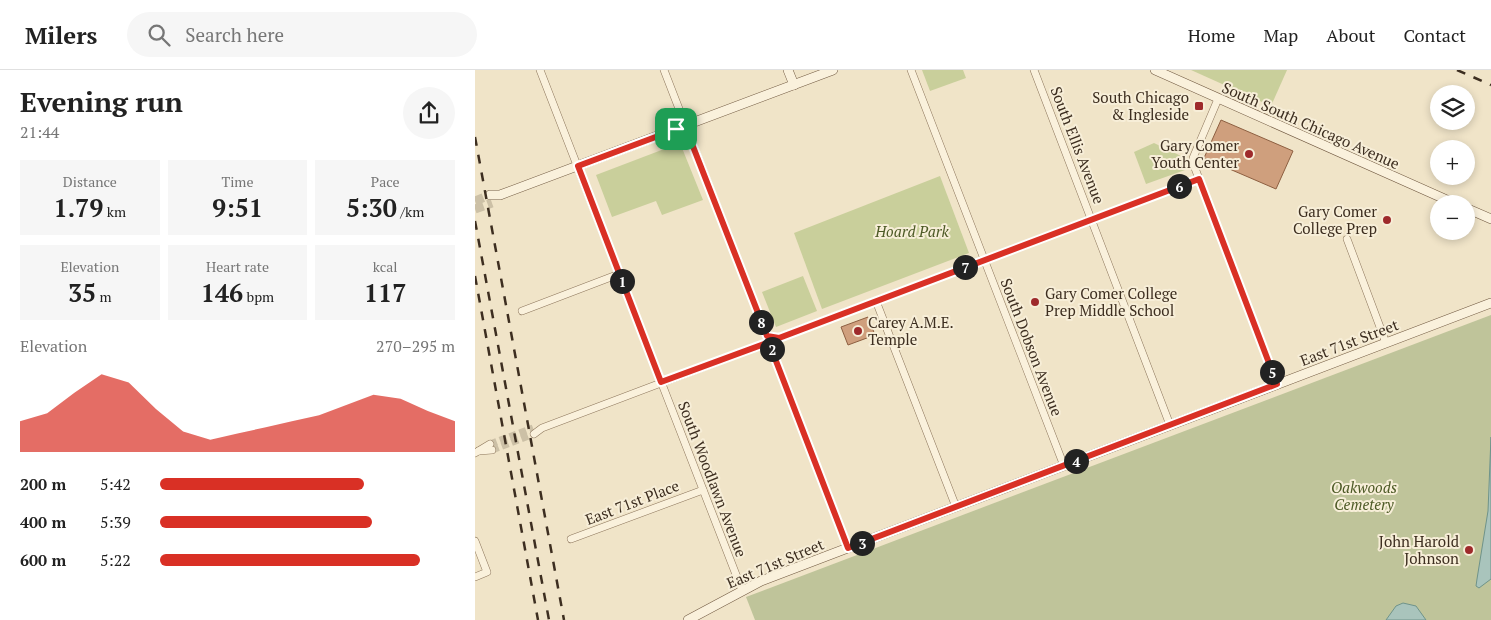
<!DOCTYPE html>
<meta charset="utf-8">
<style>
body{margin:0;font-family:"PT Serif",serif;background:#f6f6f6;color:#222;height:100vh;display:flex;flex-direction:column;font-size:19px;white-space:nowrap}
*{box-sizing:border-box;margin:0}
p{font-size:16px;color:#767676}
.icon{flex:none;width:28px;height:28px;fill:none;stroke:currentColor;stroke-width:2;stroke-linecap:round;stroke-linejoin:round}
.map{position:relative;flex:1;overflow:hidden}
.drawer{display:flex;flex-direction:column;background:#fff;width:475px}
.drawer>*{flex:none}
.buttons{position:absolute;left:955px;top:15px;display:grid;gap:10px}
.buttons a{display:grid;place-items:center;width:45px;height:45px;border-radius:50%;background:#fff;box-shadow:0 2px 8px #0003;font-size:25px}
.pin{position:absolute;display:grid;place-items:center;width:42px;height:42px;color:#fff;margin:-21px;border-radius:10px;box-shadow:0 2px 8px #0006}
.km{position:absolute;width:25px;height:25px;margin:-12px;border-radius:50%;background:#222;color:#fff;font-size:14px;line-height:25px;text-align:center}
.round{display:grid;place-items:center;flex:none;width:52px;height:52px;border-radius:26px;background:#f6f6f6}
.summary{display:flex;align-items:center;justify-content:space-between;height:85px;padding:0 20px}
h1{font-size:28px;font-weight:600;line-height:38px}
.stats{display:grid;grid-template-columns:repeat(3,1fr);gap:8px;height:85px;padding:5px 20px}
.stats div{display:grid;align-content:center;border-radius:0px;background:#f6f6f6;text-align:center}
.stats b{font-size:25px;font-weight:600}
.stats small{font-size:14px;font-weight:400}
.stats p{font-size:14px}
.chart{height:140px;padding:10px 20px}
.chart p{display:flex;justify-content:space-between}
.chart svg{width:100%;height:90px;margin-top:5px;fill:#d93025;opacity:.7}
ul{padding:0 20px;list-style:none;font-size:16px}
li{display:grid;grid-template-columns:80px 60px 1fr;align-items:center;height:38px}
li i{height:12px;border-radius:6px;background:#d93025}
header{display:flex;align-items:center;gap:30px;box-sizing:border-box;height:70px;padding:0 25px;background:#fff;border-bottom:1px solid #e0e0e0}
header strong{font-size:24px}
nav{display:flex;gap:28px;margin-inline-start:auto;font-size:18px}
.search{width:350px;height:45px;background:#f6f6f6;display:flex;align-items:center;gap:12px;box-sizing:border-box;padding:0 18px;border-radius:28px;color:#767676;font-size:19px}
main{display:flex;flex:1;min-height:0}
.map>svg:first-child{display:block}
.green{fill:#c9cf9b}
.cemetery{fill:#bfc49a}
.water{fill:#a9c4bc;stroke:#6f938a}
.building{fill:#cf9f7d;stroke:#8d5f41}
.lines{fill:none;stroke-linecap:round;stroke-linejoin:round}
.street-tunnel{stroke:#ccc0a6;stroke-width:7;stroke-dasharray:7 3.5;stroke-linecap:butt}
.secondary-tunnel{stroke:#ccc0a6;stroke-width:9;stroke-dasharray:9 4.5;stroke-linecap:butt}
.street-casing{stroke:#8d765c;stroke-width:8}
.secondary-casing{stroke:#6f573f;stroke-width:10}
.street{stroke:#faf1dc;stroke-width:7}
.secondary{stroke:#faf1dc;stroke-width:9}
.rail{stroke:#3d2e20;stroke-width:2.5;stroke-dasharray:9 9;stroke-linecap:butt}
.route-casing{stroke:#fff;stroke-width:10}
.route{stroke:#d93025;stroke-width:6}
.poi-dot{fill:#9e2a2b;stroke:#f7eed8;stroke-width:2}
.labels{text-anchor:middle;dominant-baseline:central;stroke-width:4;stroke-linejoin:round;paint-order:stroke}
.poi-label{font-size:15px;fill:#3d2e20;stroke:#f7eed8;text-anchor:end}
.street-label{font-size:15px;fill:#3d2e20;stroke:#f7eed8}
.park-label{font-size:15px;font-style:italic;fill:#4d5a26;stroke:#f7eed8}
</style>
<header>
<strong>Milers</strong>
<div class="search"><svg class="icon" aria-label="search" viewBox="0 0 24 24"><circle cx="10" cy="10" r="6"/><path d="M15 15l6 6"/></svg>Search here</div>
<nav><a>Home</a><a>Map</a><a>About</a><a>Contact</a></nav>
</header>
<main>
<section class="drawer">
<div class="summary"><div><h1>Evening run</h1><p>21:44</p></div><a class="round"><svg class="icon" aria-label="share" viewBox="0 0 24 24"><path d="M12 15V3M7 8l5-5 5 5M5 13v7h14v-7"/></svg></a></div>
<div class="stats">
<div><p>Distance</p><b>1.79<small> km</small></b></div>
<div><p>Time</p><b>9:51</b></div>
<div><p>Pace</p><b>5:30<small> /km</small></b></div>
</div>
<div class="stats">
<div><p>Elevation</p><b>35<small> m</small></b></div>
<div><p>Heart rate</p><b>146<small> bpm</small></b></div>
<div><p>kcal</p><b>117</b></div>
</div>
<div class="chart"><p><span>Elevation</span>270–295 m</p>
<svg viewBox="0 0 160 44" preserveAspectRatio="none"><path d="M0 44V29L10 25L20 15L30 6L40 10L50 23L60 34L70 38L80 35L90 32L100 29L110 26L120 21L130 16L140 18L150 24L160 29V44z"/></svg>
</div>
<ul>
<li><b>200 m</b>5:42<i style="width:69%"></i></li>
<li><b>400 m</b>5:39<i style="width:72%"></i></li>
<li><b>600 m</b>5:22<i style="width:88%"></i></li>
</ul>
</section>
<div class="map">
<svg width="1016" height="550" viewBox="0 0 1016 550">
<rect width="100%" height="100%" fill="#f0e4c8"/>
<!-- green -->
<g class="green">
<polygon points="447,0 488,0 491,8 455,21"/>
<polygon points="716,0 812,0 796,36"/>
<polygon points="205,73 228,130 187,145 181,131 137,147 121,105"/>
<polygon points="679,73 706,86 710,100 671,114 659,82"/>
<polygon points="465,106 494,183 347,239 319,163"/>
<polygon points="328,206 342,241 301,257 287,222"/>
</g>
<!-- cemetery -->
<polygon class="cemetery" points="1016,245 1016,550 280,550 271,527"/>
<!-- water -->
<g class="water">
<polygon points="1016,367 1016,509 1004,518 1001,516 1002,509 1013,441"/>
<polygon points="928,533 941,536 951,550 911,550 921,536"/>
</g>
<!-- building -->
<g class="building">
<polygon points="746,50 818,81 801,119 729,88"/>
<polygon points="393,247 400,265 373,275 366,257"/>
</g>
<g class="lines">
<!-- street-tunnel -->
<g class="street-tunnel">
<polyline points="15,374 58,358"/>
<polyline points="17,380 59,364"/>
</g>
<!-- secondary-tunnel -->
<g class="secondary-tunnel">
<polyline points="0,131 15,125"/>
<polyline points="0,139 17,133"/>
</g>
<defs>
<g id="street">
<polyline points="65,0 267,520"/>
<polyline points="189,0 292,266"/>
<polyline points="436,0 589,396"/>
<polyline points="559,0 695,355"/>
<polyline points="743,29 718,88 718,93 802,314"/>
<polyline points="872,169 911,273"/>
<polyline points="401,231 481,437"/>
<polyline points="47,241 144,204"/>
<polyline points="300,269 724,109"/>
<polyline points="296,278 373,478"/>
<polyline points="59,364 67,358 289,274"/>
<polyline points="4,381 17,380"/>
<polyline points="0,383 15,374"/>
<polyline points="96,469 228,420"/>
<polyline points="0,471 12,502 0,507"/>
</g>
<g id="secondary">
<polyline points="313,0 319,15"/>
<polyline points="680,0 981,134"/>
<polyline points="15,125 25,125 358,0"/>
<polyline points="991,138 1016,149"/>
<polyline points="213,550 286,511 1016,233"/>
</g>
</defs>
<!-- street casing -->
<use href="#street" class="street-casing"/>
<!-- secondary casing -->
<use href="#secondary" class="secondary-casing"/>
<!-- street -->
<use href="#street" class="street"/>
<!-- secondary -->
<use href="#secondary" class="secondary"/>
<!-- rail -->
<g class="rail">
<polyline points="982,0 1016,15"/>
<polyline points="0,67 89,550"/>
<polyline points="0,151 74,550"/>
<polyline points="0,206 63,550"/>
</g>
</g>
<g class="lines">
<defs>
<polygon id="route" points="210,56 292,266 304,268 724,109 802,314 373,478 296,278 289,274 186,312 103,96"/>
</defs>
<!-- route casing -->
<use href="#route" class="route-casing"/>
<!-- route -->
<use href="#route" class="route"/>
</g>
<!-- markers -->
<g class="poi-dot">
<rect x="719" y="31" width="10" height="10" rx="2.5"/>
<circle cx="774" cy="84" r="5"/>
<circle cx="912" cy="150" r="5"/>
<circle cx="560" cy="232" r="5"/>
<circle cx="383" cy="261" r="5"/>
<circle cx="994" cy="480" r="5"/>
</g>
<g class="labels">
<!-- poi labels -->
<g class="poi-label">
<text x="714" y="27">South Chicago<tspan x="714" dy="17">&amp; Ingleside</tspan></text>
<text x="764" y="75">Gary Comer<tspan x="764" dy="17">Youth Center</tspan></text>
<text x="902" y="141">Gary Comer<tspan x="902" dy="17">College Prep</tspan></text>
<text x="570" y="223" text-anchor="start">Gary Comer College<tspan x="570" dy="17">Prep Middle School</tspan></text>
<text x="393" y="252" text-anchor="start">Carey A.M.E.<tspan x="393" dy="17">Temple</tspan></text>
<text x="984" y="471">John Harold<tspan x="984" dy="17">Johnson</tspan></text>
</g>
<!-- street labels -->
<g class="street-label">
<text transform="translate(836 55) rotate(24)">South South Chicago Avenue</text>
<text transform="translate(603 75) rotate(69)">South Ellis Avenue</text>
<text transform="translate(874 272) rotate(-21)">East 71st Street</text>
<text transform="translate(557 277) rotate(69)">South Dobson Avenue</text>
<text transform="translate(238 409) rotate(69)">South Woodlawn Avenue</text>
<text transform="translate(157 432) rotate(-21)">East 71st Place</text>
<text transform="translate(300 493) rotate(-23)">East 71st Street</text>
</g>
<!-- park labels -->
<g class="park-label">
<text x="437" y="161">Hoard Park</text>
<text x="889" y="417">Oakwoods<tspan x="889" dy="17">Cemetery</tspan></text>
</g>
</g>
</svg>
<div class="buttons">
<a><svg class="icon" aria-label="layers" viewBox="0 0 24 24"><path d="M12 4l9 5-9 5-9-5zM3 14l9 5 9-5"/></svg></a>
<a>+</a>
<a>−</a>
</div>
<div class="pin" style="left:201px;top:59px;background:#1e9e55"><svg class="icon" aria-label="arrive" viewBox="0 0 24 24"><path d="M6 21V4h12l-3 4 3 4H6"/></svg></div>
<b class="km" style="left:147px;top:211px">1</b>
<b class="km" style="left:297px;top:279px">2</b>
<b class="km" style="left:387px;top:473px">3</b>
<b class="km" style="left:601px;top:391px">4</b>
<b class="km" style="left:797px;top:302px">5</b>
<b class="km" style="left:704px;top:116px">6</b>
<b class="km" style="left:490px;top:197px">7</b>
<b class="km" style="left:286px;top:252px">8</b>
</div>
</main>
